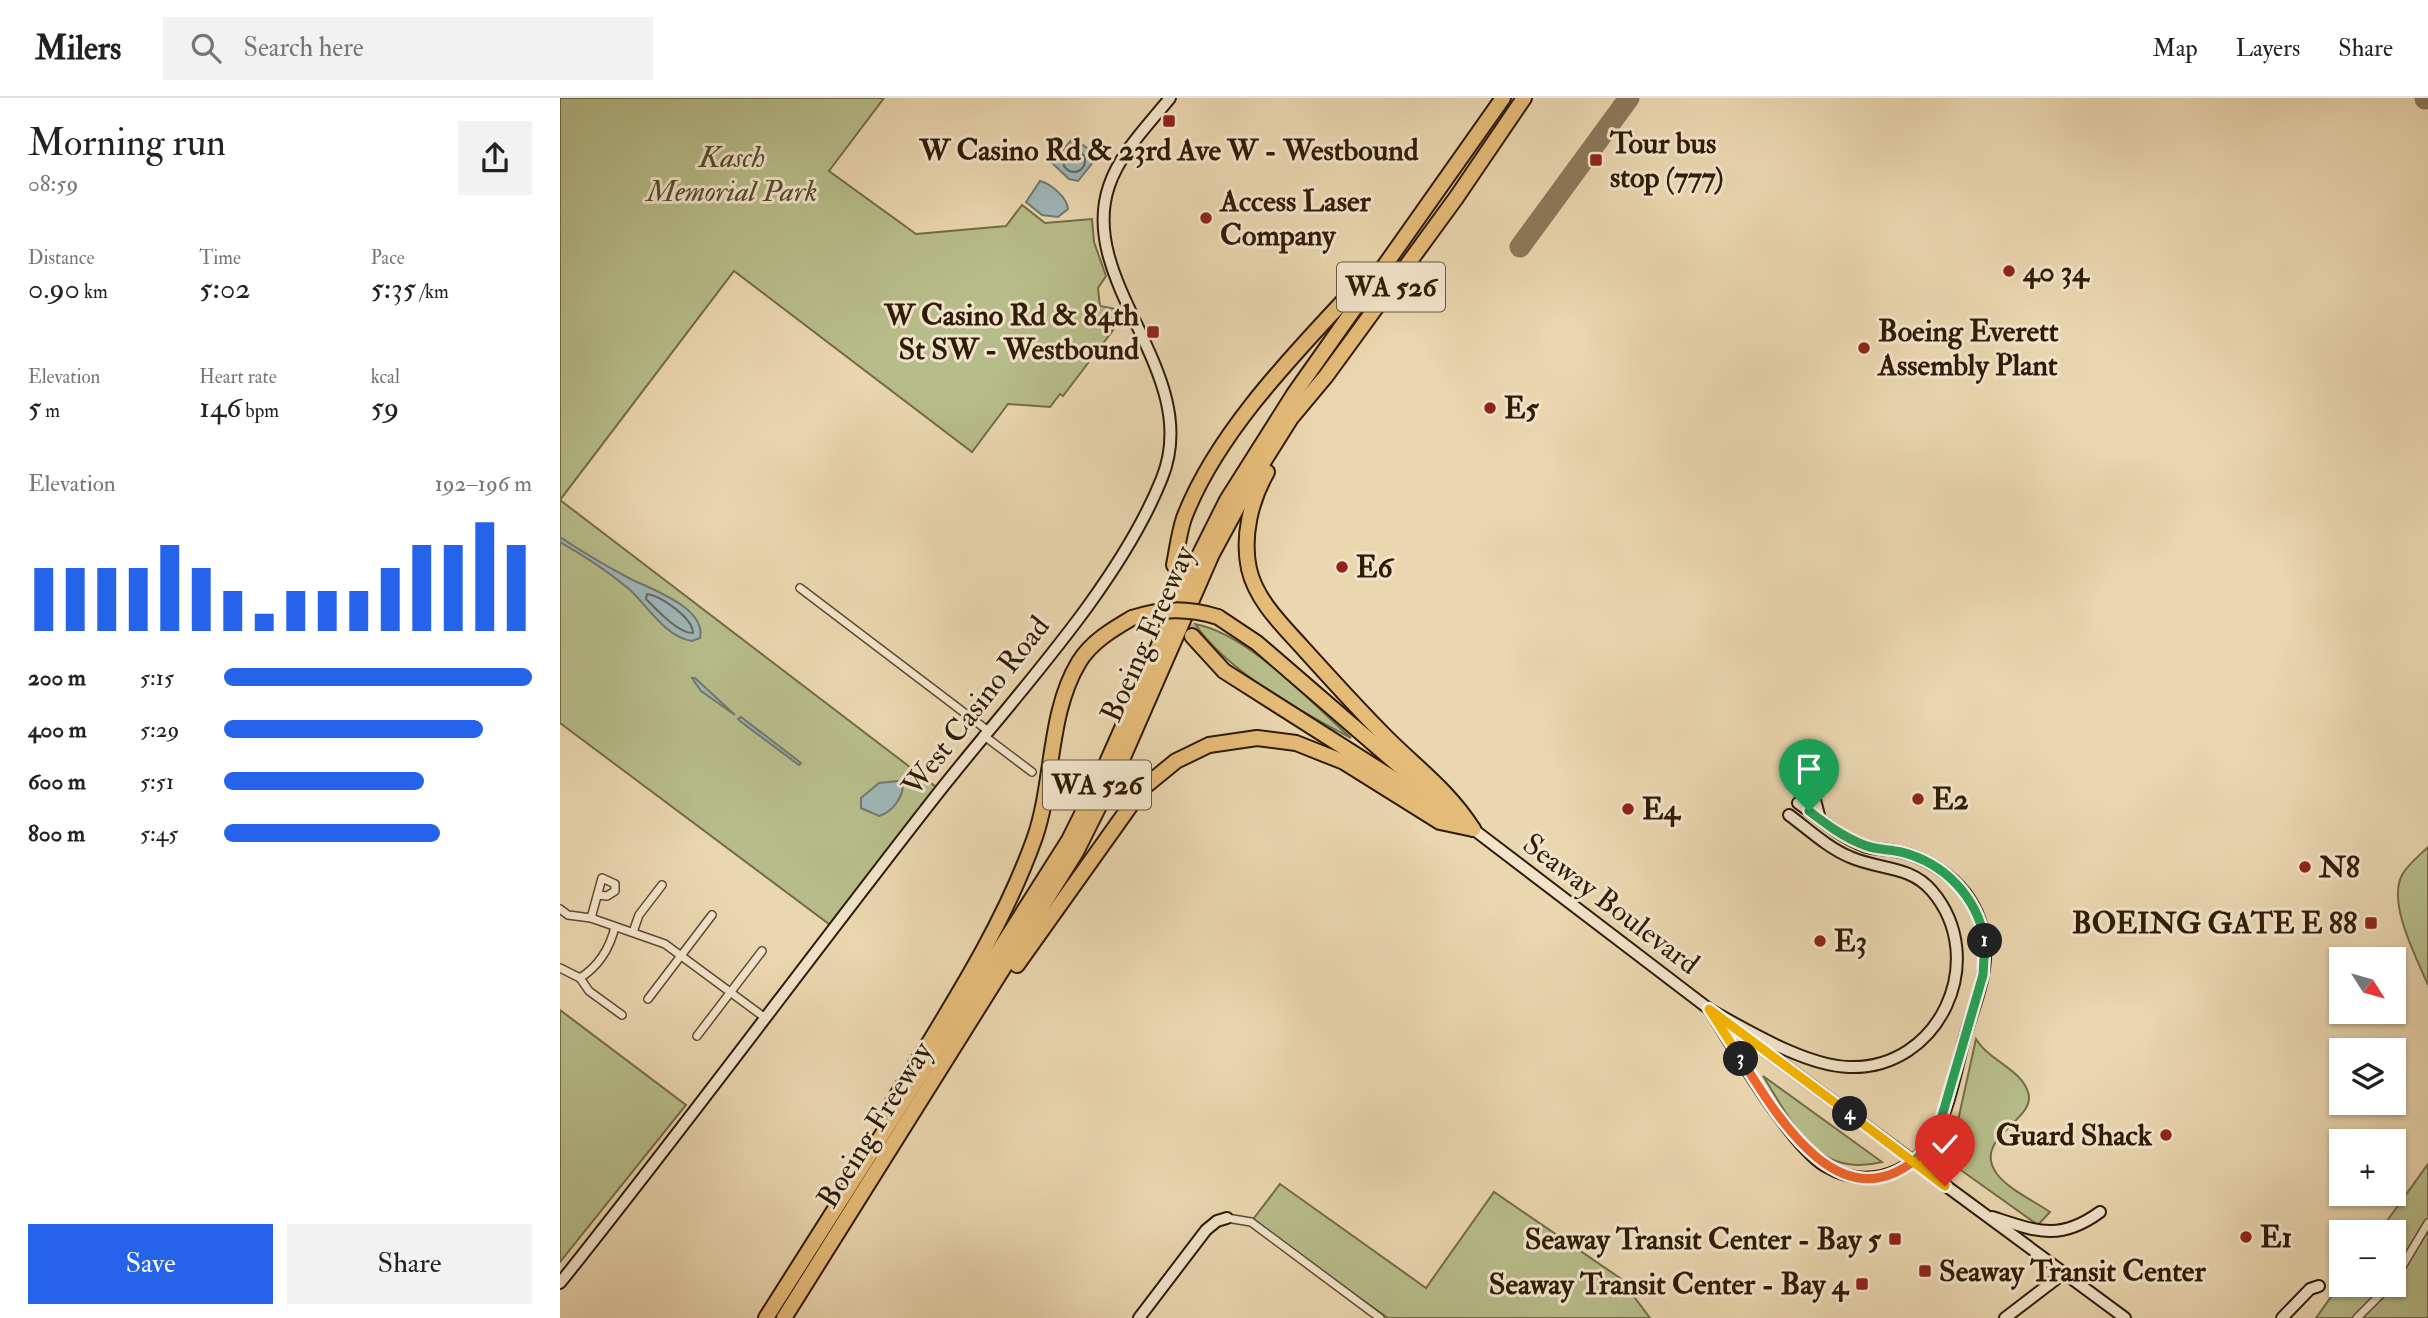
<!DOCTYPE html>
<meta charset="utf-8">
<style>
body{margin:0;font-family:"IM FELL Double Pica",serif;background:#f2f2f2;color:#222;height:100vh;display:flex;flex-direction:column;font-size:26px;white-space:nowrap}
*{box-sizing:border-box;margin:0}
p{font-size:23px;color:#767676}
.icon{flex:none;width:38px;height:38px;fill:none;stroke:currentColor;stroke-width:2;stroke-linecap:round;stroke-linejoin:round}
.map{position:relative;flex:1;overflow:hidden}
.sheet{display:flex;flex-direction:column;background:#fff;width:560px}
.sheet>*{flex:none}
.needle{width:46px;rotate:127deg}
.tools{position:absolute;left:1769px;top:849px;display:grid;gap:14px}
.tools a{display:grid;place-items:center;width:77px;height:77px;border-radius:0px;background:#fff;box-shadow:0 2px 5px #0004;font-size:35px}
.pin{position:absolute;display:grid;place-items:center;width:60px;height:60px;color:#fff;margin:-72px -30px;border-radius:50% 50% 50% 0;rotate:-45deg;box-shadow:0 0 7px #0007}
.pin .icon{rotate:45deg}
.km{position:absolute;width:35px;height:35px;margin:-18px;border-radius:50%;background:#222;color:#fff;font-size:19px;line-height:35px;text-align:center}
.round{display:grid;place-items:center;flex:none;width:74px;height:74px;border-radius:0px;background:#f2f2f2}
.summary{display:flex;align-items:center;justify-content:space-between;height:119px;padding:0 28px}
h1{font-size:38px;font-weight:600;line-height:52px}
.stats{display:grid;grid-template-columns:repeat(3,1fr);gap:10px;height:119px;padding:7px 28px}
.stats div{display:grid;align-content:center}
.stats b{font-size:30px;font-weight:600}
.stats small{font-size:19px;font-weight:400}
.stats p{font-size:19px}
.chart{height:196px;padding:14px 28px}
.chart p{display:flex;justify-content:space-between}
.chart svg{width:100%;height:126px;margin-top:7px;stroke:#2563eb;stroke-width:6}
.button{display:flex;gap:14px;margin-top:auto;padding:14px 28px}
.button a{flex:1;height:80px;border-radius:0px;background:#2563eb;color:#fff;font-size:28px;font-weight:600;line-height:80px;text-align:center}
.button a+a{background:#f2f2f2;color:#222}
ul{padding:0 28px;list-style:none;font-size:23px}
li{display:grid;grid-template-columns:112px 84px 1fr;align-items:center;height:52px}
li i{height:18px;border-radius:9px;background:#2563eb}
header{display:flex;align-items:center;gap:42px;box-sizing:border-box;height:98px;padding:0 35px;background:#fff;border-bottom:2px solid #e0e0e0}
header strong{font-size:33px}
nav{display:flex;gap:38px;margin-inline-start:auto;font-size:24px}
.search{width:490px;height:63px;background:#f2f2f2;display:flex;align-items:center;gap:18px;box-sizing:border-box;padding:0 24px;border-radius:0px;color:#767676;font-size:26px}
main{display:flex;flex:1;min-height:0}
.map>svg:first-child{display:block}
.green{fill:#b7bd8a;stroke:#736c48;stroke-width:2}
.water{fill:#9eb6b7;stroke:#727870;stroke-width:2}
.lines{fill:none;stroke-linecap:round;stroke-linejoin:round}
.shore{stroke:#66685e;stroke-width:2}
.taxiway{stroke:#8c785a;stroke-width:21}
.highway-tunnel{stroke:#c5b18d;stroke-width:14;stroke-dasharray:14 7;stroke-linecap:butt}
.street-casing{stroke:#5e4a30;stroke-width:10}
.secondary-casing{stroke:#2f1b05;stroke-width:14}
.highway-casing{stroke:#2f1b05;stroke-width:18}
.street{stroke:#f1e4cb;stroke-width:7}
.secondary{stroke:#f1e4cb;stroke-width:10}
.highway{stroke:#e5bb78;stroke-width:14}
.secondary-bridge-casing{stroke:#2f1b05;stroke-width:14;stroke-linecap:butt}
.highway-bridge-casing{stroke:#2f1b05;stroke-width:18;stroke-linecap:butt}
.secondary-bridge{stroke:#f1e4cb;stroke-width:10}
.highway-bridge{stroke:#e5bb78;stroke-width:14}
.split-1-casing{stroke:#fff;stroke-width:14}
.split-2-casing{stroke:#fff;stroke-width:14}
.split-3-casing{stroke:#fff;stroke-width:14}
.split-4-casing{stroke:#fff;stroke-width:14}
.split-5-casing{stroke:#fff;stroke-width:14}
.split-1{stroke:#22a559;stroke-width:9}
.split-2{stroke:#22a559;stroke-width:9}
.split-3{stroke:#f0652b;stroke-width:9}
.split-4{stroke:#f5b400;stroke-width:9}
.split-5{stroke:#f5b400;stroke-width:9}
.poi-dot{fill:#8f2418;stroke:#f1e4cb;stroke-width:2.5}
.labels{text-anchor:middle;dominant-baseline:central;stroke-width:6;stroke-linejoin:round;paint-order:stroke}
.shield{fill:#f1e4cb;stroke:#695740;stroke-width:2}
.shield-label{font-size:28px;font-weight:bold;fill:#2f1b05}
.poi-label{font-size:30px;font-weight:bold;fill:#2f1b05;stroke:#f1e4cb;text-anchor:start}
.park-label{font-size:30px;font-style:italic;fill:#584c2d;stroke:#f1e4cb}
.street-label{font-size:30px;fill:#2f1b05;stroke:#f1e4cb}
</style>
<header>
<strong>Milers</strong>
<div class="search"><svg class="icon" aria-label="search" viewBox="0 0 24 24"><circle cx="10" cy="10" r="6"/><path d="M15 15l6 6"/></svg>Search here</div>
<nav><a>Map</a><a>Layers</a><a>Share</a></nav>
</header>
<main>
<section class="sheet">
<div class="summary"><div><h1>Morning run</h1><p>08:59</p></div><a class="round"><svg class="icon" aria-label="share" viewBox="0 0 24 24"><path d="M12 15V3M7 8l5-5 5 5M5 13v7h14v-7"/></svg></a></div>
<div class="stats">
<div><p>Distance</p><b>0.90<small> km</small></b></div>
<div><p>Time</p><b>5:02</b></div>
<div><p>Pace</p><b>5:35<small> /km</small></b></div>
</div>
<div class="stats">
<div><p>Elevation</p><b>5<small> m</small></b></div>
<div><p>Heart rate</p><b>146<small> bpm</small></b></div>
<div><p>kcal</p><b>59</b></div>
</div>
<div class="chart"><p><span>Elevation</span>192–196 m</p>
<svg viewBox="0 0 160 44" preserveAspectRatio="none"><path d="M5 44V22M15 44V22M25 44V22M35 44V22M45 44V14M55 44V22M65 44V30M75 44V38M85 44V30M95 44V30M105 44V30M115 44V22M125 44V14M135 44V14M145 44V6M155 44V14"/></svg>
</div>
<ul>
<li><b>200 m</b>5:15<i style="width:100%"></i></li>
<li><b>400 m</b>5:29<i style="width:84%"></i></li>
<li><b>600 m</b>5:51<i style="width:65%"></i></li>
<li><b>800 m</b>5:45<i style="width:70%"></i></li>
</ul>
<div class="button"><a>Save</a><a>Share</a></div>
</section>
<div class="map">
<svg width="1868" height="1220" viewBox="0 0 1868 1220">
<rect width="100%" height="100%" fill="#ead6af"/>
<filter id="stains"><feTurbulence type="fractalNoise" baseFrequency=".00286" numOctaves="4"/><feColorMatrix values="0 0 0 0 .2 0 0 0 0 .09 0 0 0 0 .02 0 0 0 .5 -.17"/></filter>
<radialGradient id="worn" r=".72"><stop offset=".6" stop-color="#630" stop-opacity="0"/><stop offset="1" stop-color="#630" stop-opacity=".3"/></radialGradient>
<!-- green -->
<g class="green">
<polygon points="0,0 324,0 269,73 356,136 446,128 462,107 485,125 532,121 534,144 546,178 538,190 540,208 556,211 560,223 503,298 500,296 490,309 448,306 412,354 174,173 0,402"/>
<polygon points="0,402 380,692 273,829 0,625"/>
<path d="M 635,526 C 689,536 749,603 791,640 C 740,613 668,574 635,526 Z"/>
<path d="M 1868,749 L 1868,887 C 1857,861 1827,805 1842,777 C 1847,767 1860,757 1868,749 Z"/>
<polygon points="0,912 126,1007 0,1164"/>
<path d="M 1416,941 C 1428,962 1461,971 1468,994 C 1478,1023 1410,1039 1437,1076 C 1448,1091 1474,1103 1490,1114 L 1478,1127 L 1398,1070 L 1393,1045 Z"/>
<path d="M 1203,978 L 1322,1064 C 1255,1081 1233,1025 1203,978 Z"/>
<polygon points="1868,1066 1868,1220 1756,1220 1781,1185 1834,1186 1834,1134 1819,1134"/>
<polygon points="720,1086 866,1190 934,1094 1060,1180 1090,1220 828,1220 691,1124"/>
</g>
<!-- water -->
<g class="water">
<polygon points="513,40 538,58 518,83 509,81 492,65"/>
<path d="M 480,83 C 491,86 507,99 508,111 L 498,119 L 482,117 L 466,104 Z"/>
<path d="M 0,439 C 21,453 43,466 65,478 C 86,490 147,508 140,540 L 132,543 C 105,539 87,507 69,491 C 49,474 23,457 0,444 Z"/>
<polygon points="132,580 135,580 175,617 141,593"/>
<polygon points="181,619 241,665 239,667 180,623 178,621"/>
<path d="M 338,683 L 343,684 C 344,698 333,714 319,718 L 301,710 L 301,700 L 319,685 Z"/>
</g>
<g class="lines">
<!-- shore -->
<g class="shore">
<circle cx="514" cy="63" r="11"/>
<path d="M 87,496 C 101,498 133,520 133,535 C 119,536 96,511 86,501 Z"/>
</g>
<!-- taxiway -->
<g class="taxiway">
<polyline points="1865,1 1866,0"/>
<polyline points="960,149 1069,0"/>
</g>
<!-- highway-tunnel -->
<polyline class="highway-tunnel" points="614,467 618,506 632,538"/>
<defs>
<g id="street">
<polyline points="240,490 427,632"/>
<polyline points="423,637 472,674"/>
<polyline points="0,811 8,817 31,820 105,846 204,919"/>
<polyline points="31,820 42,780 55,786 55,793 47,798 38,797"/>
<polyline points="73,834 79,817 102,787"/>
<path d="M 0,870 L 20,880 C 39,868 50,849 55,829"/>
<polyline points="20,880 29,893 62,917"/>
<polyline points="88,901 152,817"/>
<polyline points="137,938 202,853"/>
<polyline points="667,1120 691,1124 820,1220"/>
<polyline points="1834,1182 1868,1125"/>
<polyline points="1797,1220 1831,1186"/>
</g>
<g id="secondary">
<polyline points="1258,677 1254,698 1260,721"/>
<polyline points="913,731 1153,914"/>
<path d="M 1149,911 C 1173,949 1230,1047 1265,1068 C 1282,1078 1302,1082 1321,1078 C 1383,1064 1390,994 1404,942 C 1412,913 1427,880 1425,850 C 1424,831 1417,811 1406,796 C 1391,776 1364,759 1340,754 C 1328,751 1316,752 1304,748 C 1279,738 1259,720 1238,705"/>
<path d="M 1152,913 C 1189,933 1246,968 1289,969 C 1380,972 1430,861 1372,793 C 1350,767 1319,772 1290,759 C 1268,750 1248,731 1229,717"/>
<polyline points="1180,934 1333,1048"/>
<polyline points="1374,1079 1565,1220"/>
<path d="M 1432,1119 C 1476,1133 1499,1144 1540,1114"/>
<path d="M 0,1185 C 128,1025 249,860 375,699 C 449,604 558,491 602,380 C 644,276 516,185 549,88 C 560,55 588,27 610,0"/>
<polyline points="579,1220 646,1132 657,1123 667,1120"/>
<polyline points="1445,1220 1504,1175"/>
<polyline points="1722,1220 1750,1191 1759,1188"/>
</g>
<g id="highway">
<path d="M 707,374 C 691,402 682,438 689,471 C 696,502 722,527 742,549 C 770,580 797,610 826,639 C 857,670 889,693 913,731"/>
<path d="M 614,467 C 617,452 619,435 624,420 C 658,331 741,249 805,180"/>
<polyline points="658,519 697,545 880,703"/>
<polyline points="632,538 664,573 903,725"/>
<polyline points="457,867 583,690 616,663 649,647 697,640 736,645 784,664 880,724 913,731"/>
<path d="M 326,1016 C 379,926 440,838 475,739 C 494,683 488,615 519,564 C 531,544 553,531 572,520"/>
<polyline points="206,1220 509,742 540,680 635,466 667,402 734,296 943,0"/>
<polyline points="224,1220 516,754 561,664 652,456 692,382 731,320 766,278 896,100 964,0"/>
</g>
</defs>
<!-- street casing -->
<use href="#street" class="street-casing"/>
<!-- secondary casing -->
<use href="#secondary" class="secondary-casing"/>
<!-- highway casing -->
<use href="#highway" class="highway-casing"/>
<!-- street -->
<use href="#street" class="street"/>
<!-- secondary -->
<use href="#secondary" class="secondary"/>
<!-- highway -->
<use href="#highway" class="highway"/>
<defs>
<polyline id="secondary-bridge" points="1333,1048 1374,1079"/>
<path id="highway-bridge" d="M 572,520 C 602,510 628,510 658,519"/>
</defs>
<!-- secondary-bridge casing -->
<use href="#secondary-bridge" class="secondary-bridge-casing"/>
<!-- highway-bridge casing -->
<use href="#highway-bridge" class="highway-bridge-casing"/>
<!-- secondary-bridge -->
<use href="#secondary-bridge" class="secondary-bridge"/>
<!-- highway-bridge -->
<use href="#highway-bridge" class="highway-bridge"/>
</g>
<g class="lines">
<defs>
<path id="split-1" d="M 1249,713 C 1266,726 1283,739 1304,747 C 1316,752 1328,751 1341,754 C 1385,765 1417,799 1425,843"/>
<polyline id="split-2" points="1355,1062 1372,1044 1382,1018 1423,877 1425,843"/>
<path id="split-3" d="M 1181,961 C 1216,1016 1278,1124 1355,1062"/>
<polyline id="split-4" points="1181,961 1149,911 1290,1016"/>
<polyline id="split-5" points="1290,1016 1385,1088"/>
</defs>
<!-- split-1 casing -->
<use href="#split-1" class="split-1-casing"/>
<!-- split-2 casing -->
<use href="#split-2" class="split-2-casing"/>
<!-- split-3 casing -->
<use href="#split-3" class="split-3-casing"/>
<!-- split-4 casing -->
<use href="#split-4" class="split-4-casing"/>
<!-- split-5 casing -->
<use href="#split-5" class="split-5-casing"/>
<!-- split-1 -->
<use href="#split-1" class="split-1"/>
<!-- split-2 -->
<use href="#split-2" class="split-2"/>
<!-- split-3 -->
<use href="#split-3" class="split-3"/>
<!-- split-4 -->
<use href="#split-4" class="split-4"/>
<!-- split-5 -->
<use href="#split-5" class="split-5"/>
</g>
<!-- markers -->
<g class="poi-dot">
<rect x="602" y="16" width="14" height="14" rx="3.5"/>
<rect x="1029" y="55" width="14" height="14" rx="3.5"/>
<circle cx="646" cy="120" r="7"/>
<circle cx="1449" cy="173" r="7"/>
<rect x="586" y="227" width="14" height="14" rx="3.5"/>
<circle cx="1304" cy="250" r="7"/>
<circle cx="930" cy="310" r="7"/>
<circle cx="782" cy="469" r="7"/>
<circle cx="1358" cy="701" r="7"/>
<circle cx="1068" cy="711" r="7"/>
<circle cx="1745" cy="769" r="7"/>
<rect x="1804" y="818" width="14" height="14" rx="3.5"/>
<circle cx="1260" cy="843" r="7"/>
<circle cx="1606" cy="1037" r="7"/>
<circle cx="1686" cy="1139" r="7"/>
<rect x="1328" y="1134" width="14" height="14" rx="3.5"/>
<rect x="1358" y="1166" width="14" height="14" rx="3.5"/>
<rect x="1295" y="1179" width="14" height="14" rx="3.5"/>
</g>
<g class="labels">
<!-- shield labels -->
<g class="shield">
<rect x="777" y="164.5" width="108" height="49" rx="5"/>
<rect x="483" y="662.5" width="108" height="49" rx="5"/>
</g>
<g class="shield-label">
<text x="831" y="189">WA 526</text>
<text x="537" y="687">WA 526</text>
</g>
<!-- poi labels -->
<g class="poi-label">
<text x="1050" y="45">Tour bus<tspan x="1050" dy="34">stop (777)</tspan></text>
<text x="609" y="52" text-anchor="middle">W Casino Rd &amp; 23rd Ave W - Westbound</text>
<text x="660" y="103">Access Laser<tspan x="660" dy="34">Company</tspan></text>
<text x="1463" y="173">40 34</text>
<text x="579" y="217" text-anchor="end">W Casino Rd &amp; 84th<tspan x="579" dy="34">St SW - Westbound</tspan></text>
<text x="1318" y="233">Boeing Everett<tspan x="1318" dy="34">Assembly Plant</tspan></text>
<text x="944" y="310">E5</text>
<text x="796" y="469">E6</text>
<text x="1372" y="701">E2</text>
<text x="1082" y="711">E4</text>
<text x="1759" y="769">N8</text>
<text x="1797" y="825" text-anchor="end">BOEING GATE E 88</text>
<text x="1274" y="843">E3</text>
<text x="1592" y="1037" text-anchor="end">Guard Shack</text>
<text x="1700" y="1139">E1</text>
<text x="1321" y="1141" text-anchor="end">Seaway Transit Center - Bay 5</text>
<text x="1379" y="1173">Seaway Transit Center</text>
<text x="1288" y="1186" text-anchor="end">Seaway Transit Center - Bay 4</text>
</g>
<!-- park labels -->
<g class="park-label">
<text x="172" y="59">Kasch<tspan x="172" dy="34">Memorial Park</tspan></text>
</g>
<!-- street labels -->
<g class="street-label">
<text transform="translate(588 536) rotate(-66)">Boeing Freeway</text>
<text transform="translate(416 608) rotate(-52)">West Casino Road</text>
<text transform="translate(1051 806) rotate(37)">Seaway Boulevard</text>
<text transform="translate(315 1027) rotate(-58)">Boeing Freeway</text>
</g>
</g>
<rect width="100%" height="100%" filter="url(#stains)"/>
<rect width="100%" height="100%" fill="url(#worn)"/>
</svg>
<div class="tools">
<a><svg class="needle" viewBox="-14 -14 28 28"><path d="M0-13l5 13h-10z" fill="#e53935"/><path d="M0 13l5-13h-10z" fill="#767676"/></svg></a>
<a><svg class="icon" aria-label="layers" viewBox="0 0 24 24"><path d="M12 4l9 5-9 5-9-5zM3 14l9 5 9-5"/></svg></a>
<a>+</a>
<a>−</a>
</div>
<div class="pin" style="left:1249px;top:713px;background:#1e9e55"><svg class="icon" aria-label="arrive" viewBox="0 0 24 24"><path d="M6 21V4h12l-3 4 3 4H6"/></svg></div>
<div class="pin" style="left:1385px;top:1088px;background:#d93025"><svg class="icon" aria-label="check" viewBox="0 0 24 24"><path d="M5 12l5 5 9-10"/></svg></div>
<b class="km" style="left:1425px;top:843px">1</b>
<b class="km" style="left:1181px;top:961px">3</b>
<b class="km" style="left:1290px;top:1016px">4</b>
</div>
</main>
